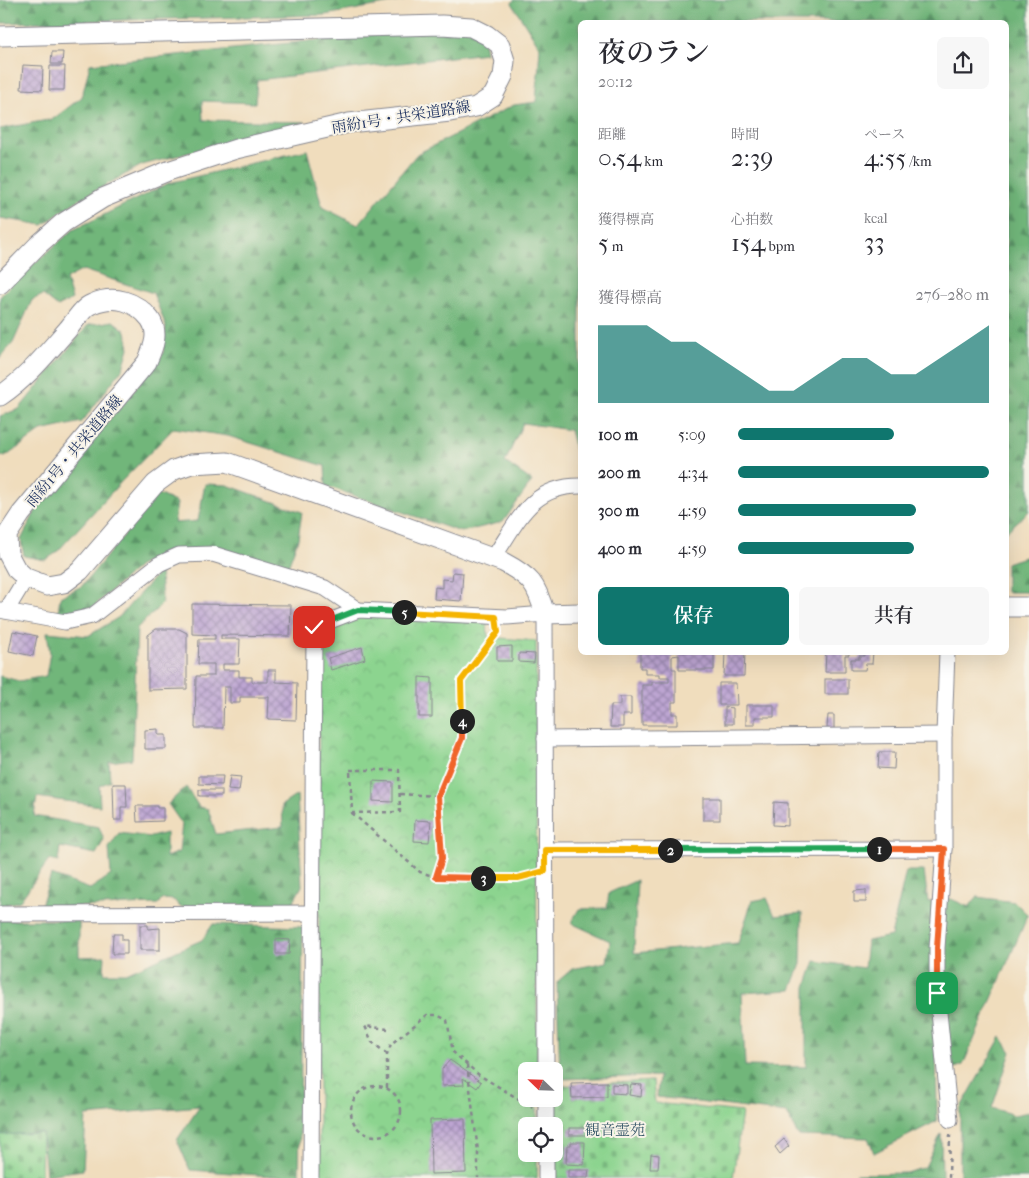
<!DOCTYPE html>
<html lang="ja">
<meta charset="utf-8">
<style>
body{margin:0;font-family:"IM FELL French Canon","Noto Serif JP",serif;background:#f7f7f7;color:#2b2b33;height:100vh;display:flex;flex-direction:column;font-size:19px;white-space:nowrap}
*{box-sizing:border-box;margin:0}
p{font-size:16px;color:#7c7c81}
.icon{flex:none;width:28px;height:28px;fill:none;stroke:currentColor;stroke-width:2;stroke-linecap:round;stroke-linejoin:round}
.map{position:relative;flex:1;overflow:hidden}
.side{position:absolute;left:578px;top:20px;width:431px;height:635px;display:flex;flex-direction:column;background:#fff;border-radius:8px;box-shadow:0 5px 20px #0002}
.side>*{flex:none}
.needle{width:32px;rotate:293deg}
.fabs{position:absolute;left:518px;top:1062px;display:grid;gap:10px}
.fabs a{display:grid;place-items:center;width:45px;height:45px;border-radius:8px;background:#fff;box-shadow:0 5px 20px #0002;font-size:25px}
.pin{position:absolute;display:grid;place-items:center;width:42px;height:42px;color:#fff;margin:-21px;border-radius:10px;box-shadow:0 2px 8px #0006}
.km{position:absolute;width:25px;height:25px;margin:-12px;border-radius:50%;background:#222;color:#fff;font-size:14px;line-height:25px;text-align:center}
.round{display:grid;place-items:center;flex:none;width:52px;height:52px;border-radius:8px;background:#f7f7f7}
.overview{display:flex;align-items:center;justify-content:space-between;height:85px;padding:0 20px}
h1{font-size:28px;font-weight:600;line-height:38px}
.figures{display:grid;grid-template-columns:repeat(3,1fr);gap:8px;height:85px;padding:5px 20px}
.figures div{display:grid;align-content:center}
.figures b{font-size:25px;font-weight:600}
.figures small{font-size:14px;font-weight:400}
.figures p{font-size:14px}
.chart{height:140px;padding:10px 20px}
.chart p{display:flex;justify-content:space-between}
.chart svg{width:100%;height:90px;margin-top:5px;fill:#0f766e;opacity:.7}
.action{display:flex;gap:10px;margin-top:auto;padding:10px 20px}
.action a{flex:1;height:58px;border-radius:8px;background:#0f766e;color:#fff;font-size:20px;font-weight:600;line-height:58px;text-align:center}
.action a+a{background:#f7f7f7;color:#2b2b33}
ul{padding:0 20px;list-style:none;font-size:16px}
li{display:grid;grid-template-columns:80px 60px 1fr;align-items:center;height:38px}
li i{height:12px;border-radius:6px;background:#0f766e}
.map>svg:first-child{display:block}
.forest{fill:url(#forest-firs);stroke:#46726c}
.cemetery{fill:url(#cemetery-stones);stroke:#548276}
.park{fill:url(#park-crowns);stroke:#548276}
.building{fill:url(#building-cross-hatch)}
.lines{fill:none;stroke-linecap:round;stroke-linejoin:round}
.minor-casing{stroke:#86868e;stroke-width:17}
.tertiary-casing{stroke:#86868e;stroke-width:21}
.path{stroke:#86868e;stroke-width:2.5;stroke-dasharray:4 4;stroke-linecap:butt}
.minor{stroke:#fff;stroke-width:15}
.tertiary{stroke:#fff;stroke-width:19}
.split-1-casing{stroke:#fff;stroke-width:10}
.split-2-casing{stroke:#fff;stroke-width:10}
.split-3-casing{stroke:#fff;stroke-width:10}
.split-4-casing{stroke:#fff;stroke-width:10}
.split-5-casing{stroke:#fff;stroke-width:10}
.split-6-casing{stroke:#fff;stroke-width:10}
.split-1{stroke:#f0652b;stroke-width:6}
.split-2{stroke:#22a559;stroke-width:6}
.split-3{stroke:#f5b400;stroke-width:6}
.split-4{stroke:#f0652b;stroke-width:6}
.split-5{stroke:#f5b400;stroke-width:6}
.split-6{stroke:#22a559;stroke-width:6}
.labels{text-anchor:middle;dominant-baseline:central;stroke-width:4;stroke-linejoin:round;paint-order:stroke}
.street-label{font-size:15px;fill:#1b2f5e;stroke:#f7f3e8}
.park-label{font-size:15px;fill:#37586a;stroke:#f7f3e8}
</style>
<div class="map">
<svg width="1029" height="1178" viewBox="0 0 1029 1178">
<defs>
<pattern id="forest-firs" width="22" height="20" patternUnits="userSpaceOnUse" patternTransform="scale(1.25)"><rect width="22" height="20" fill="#71b67a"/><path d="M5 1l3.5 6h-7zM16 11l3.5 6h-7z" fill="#5c9467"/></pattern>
<pattern id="cemetery-stones" width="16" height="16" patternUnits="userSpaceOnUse" patternTransform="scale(1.25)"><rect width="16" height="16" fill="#8cd48f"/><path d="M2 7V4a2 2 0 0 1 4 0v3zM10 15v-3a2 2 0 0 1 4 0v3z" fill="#78b67e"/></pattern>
<pattern id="park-crowns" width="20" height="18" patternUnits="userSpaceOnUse" patternTransform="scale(1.25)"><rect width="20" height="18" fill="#8cd48f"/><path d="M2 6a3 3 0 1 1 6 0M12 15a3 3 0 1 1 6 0" fill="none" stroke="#78b67e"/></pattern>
<pattern id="building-cross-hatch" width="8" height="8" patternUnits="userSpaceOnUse" patternTransform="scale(1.25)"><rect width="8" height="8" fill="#bda5d2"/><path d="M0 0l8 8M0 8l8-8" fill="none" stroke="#9987ae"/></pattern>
</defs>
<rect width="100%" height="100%" fill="#f7f3e8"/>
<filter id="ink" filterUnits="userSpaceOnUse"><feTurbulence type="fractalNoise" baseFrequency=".02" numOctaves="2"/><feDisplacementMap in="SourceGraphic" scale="10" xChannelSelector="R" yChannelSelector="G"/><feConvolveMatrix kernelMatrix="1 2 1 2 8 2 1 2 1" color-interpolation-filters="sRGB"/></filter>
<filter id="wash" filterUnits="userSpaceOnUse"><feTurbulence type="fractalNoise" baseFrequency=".0096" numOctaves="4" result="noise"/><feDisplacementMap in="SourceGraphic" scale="20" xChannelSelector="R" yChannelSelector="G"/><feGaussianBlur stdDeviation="1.12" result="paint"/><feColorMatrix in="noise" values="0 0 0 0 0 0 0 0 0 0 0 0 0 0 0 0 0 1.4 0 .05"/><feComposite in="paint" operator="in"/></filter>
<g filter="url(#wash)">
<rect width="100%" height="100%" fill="#f0ddbd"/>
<!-- forest -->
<g class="forest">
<polygon points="0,0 408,0 325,15 0,23"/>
<polygon points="514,0 1029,0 1029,511 1006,532 1006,22 580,22 580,471 570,430 523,423 505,462 532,481 503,522 461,532 326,486 325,466 228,436 174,428 121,482 56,553 45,560 24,556 21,540 36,510 163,354 166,326 153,293 83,270 66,279 72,299 58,307 43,295 32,300 13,343 0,358 0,297 15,280 73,230 169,183 307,150 322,207 358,225 417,154 514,105 536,102 540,48 512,3"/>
<polygon points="481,23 486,53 257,80 255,103 202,101 203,120 305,122 142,165 75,202 43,225 0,218 0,129 53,119 82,97 90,64"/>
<polygon points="113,321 126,331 129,348 123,368 82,422 41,431 5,457 0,455 0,416 19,409 88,325"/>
<polygon points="205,484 227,485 302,512 298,539 288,566 220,549 166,552 139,566 93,607 69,612 58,612 60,597 82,586 158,494 177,503 174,523 198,521"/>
<polygon points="1029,548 1029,592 1006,592 1006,563 1028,556"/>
<polygon points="160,571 162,604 137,628 132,759 109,762 110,781 99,786 100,806 37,797 34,816 99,827 104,840 96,854 60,847 58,862 49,860 20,901 0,906 0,676 19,681 46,676 50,653 47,632 88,636 119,617"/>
<polygon points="186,787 199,807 208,809 216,834 283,827 282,805 297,795 302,886 292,904 180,907 174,900 163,899 158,904 40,908 51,875 90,889 111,875 109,848 119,833 151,837 166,833 166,857 179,852 182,824 168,804"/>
<polygon points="906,871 924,871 928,902 949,898 969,907 977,897 1015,902 1028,915 963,1065 952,1069 936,1031 937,1121 874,1153 868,1138 798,1136 787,1113 657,1097 659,1076 560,1079 557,982 572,969 607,962 610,941 571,923 579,909 607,908 609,893 637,880 634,953 738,943 752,901 767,898 775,916 802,913 801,964 791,990 742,993 745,1066 806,1067 806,987 815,961 864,968 867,941 891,936"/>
<polygon points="0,920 79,920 79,957 105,956 104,973 126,973 202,940 213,924 303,927 299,1178 190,1170 177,1140 200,1106 86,1116 83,1170 46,1175 42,1133 0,1135"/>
<polygon points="1001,1037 1011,1052 992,1108 1014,1115 1029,1112 1029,1178 960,1178 960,1109"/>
<polygon points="941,1134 942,1178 855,1178 856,1174 907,1173 925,1167"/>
</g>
<!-- cemetery -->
<g class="cemetery">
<polygon points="653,1081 655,1103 742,1112 733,1178 555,1178 555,1086"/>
<polygon points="42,1133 41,1178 0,1178 0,1135"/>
</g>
<!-- park -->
<polygon class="park" points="360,616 487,622 488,637 536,641 537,1071 526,1071 526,1099 537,1099 537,1126 526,1126 526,1154 537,1154 537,1178 319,1178 319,631"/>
<g id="blocks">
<!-- building -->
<g class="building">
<polygon points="52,52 63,52 62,64 51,64"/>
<polygon points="23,65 43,66 42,90 21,89"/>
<polygon points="50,66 65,66 64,90 49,90"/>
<polygon points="453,572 463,573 461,601 434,599 435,587 442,588 442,579 452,580"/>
<polygon points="192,604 291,605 290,636 221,635 221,639 240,639 239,664 223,664 223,670 239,670 239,677 252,677 252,682 268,682 268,670 276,670 276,682 297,683 296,720 268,719 269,697 240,697 240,703 230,703 230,687 224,687 223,728 195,728 196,676 214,676 214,664 198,664 199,639 215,639 215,635 192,634"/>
<polygon points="156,629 179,629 187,633 187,689 148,690 148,635"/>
<polygon points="13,631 37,636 33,656 9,651"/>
<polygon points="512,646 512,661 497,661 497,647"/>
<polygon points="362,647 365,659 331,670 328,658"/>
<polygon points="640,652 714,652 714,670 679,670 679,655 672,656 672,669 676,669 676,702 672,702 672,714 677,714 677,725 642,725 642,685 652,685 652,682 669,682 669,677 660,677 660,674 645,674 645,668 640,668"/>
<polygon points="725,652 745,652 744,676 724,676"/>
<polygon points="826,652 849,652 849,655 845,655 845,672 825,672"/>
<polygon points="864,652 873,652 872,664 866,664 865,670 851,670 851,659 859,659 859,656 864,656"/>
<polygon points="519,653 535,654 534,663 519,662"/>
<polygon points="419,677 432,678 432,717 419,717"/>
<rect x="825" y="679" width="23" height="15"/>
<polygon points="719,683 736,683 737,705 719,705"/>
<polygon points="620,697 631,697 631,715 623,715 623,727 610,727 611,705 620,705"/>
<polygon points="746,705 774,705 774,717 755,717 755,725 746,725"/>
<polygon points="725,707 733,708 733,724 725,724"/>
<polygon points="828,715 834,715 834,729 827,728"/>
<polygon points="158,729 158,735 166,735 166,749 145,749 145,730"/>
<polygon points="879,752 895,752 894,769 878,768"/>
<polygon points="199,776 223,776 222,785 199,784"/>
<polygon points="230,776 241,777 239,791 228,790"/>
<polygon points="373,781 393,782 393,802 373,801"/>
<polygon points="113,784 126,784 127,807 121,807 121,820 114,820"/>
<rect x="199" y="790" width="23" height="6"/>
<rect x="703" y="798" width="17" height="22"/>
<polygon points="774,802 788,803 788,826 773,825"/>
<polygon points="136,806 157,806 157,808 163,808 163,821 137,822"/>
<polygon points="415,820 431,821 429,842 414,841"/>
<polygon points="866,890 866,902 854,902 854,891"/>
<polygon points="140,925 148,925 148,929 160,928 160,950 140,950"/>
<polygon points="113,934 122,934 122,940 127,940 127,954 112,954"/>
<polygon points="276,939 290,940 289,954 276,954"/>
<polygon points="450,1060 481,1082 477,1088 463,1078 464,1085 442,1086 442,1069"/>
<polygon points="607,1082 607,1097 572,1098 571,1083"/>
<polygon points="612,1084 627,1085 627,1094 612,1093"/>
<polygon points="631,1084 642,1085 641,1097 629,1095"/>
<polygon points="465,1119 466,1173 431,1174 430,1120"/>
<rect x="569" y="1128" width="19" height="7"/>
<polygon points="784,1139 789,1146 780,1154 775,1147"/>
<polygon points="571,1142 585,1142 584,1165 566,1164 567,1145 571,1145"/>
<polygon points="651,1154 659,1155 658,1169 650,1169"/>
<polygon points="568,1170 589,1170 588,1178 568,1178"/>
</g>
</g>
</g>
<g filter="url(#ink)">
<use href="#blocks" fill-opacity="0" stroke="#86868e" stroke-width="1"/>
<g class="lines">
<defs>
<g id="minor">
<path d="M 493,558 C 518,522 530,486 580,486"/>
<polyline points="0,610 65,622 92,616 159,564 179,555 213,554 325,588 358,610"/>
<polyline points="6,611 26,578"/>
<polyline points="947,652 944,735 944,849 937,948 937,993 950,1120"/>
<polyline points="545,739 944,735"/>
<polyline points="545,850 944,849"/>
<polyline points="0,914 312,913"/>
<polyline points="546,1099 546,1126"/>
<polyline points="546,1154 546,1178"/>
<polyline points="311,1178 314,627 358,610 507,617 545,614 546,1071"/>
</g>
<g id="tertiary">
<polyline points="0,36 442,25 471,27 487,35 500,45 505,61 503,76 493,96 476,107 450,112 349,123 236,149 168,171 103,198 63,223 38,245 0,284"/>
<path d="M 0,396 C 27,378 47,353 68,329 C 75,321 83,307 92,304 C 114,294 136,301 150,319 C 160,333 153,348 147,362 L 21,514 L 7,535 L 8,554 L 16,569 L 26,578 L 47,586 L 64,583 L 80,571 L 155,484 L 174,470 L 191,464 L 227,462 L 503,562 C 531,577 536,583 545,614 L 580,613"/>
<polyline points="1006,607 1029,607"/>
</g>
</defs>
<!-- minor casing -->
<use href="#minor" class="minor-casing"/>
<!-- tertiary casing -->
<use href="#tertiary" class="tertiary-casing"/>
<!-- path -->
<g class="path">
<polygon points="350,770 399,770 400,812 352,813"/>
<polyline points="400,794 438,796"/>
<polyline points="352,813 420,872 436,877 518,878 532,875"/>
<polyline points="436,877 442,858 438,796 462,737 461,681 497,632 497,629"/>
<polyline points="387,1054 372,1042 365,1026 388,1029"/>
<polyline points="467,1065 478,1151 478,1178"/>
<circle cx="376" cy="1111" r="25"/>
<polyline points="387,1088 387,1054 391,1044 427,1015 437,1015 447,1020 453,1052 479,1075 532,1107"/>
<polyline points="949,1178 950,1135"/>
</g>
<!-- minor -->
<use href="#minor" class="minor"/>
<!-- tertiary -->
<use href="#tertiary" class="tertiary"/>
</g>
</g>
<g class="lines" filter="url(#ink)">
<defs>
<polyline id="split-1" points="879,849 944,849 937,948 937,993"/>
<polyline id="split-2" points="670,850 879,849"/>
<polyline id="split-3" points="483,878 518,878 545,871 545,850 670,850"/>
<polyline id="split-4" points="462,721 462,738 438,796 442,858 436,877 483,878"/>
<polyline id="split-5" points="404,612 496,617 498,632 461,681 462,721"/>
<polyline id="split-6" points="314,627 358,610 404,612"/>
</defs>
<!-- split-1 casing -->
<use href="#split-1" class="split-1-casing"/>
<!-- split-2 casing -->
<use href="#split-2" class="split-2-casing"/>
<!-- split-3 casing -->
<use href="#split-3" class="split-3-casing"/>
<!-- split-4 casing -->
<use href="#split-4" class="split-4-casing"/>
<!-- split-5 casing -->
<use href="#split-5" class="split-5-casing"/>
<!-- split-6 casing -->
<use href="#split-6" class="split-6-casing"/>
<!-- split-1 -->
<use href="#split-1" class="split-1"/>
<!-- split-2 -->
<use href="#split-2" class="split-2"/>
<!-- split-3 -->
<use href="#split-3" class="split-3"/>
<!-- split-4 -->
<use href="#split-4" class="split-4"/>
<!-- split-5 -->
<use href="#split-5" class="split-5"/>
<!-- split-6 -->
<use href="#split-6" class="split-6"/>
</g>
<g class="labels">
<!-- street labels -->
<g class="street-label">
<text transform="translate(401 117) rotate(-9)">雨紛1号・共栄道路線</text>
<text transform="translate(74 451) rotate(-50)">雨紛1号・共栄道路線</text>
</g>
<!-- park labels -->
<g class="park-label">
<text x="615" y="1130">観音霊苑</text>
</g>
</g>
</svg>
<div class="fabs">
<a><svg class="needle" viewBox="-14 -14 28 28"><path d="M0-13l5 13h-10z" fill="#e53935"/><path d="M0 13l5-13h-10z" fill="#7c7c81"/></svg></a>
<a><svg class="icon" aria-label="locate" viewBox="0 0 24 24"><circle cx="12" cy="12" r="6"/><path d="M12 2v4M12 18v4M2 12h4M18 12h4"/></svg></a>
</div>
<div class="pin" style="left:937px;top:993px;background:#1e9e55"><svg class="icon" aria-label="arrive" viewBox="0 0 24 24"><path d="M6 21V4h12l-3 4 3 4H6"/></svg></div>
<div class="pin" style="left:314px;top:627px;background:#d93025"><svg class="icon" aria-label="check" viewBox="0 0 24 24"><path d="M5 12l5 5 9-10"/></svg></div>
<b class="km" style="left:879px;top:849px">1</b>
<b class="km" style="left:670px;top:850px">2</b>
<b class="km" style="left:483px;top:878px">3</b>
<b class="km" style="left:462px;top:721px">4</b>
<b class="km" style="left:404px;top:612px">5</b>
<section class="side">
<div class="overview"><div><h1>夜のラン</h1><p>20:12</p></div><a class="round"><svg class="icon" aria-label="share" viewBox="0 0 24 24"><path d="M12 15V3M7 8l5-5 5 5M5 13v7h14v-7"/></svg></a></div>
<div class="figures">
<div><p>距離</p><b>0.54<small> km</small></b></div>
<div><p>時間</p><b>2:39</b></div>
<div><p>ペース</p><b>4:55<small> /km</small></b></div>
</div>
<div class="figures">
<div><p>獲得標高</p><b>5<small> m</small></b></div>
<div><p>心拍数</p><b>154<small> bpm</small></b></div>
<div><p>kcal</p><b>33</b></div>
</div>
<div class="chart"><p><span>獲得標高</span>276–280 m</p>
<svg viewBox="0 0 160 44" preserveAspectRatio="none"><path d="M0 44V6L10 6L20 6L30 14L40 14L50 22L60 30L70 38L80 38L90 30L100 22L110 22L120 30L130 30L140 22L150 14L160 6V44z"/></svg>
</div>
<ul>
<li><b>100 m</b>5:09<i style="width:62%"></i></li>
<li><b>200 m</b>4:34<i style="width:100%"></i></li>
<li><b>300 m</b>4:59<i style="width:71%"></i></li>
<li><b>400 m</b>4:59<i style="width:70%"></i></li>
</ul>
<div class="action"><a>保存</a><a>共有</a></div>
</section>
</div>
